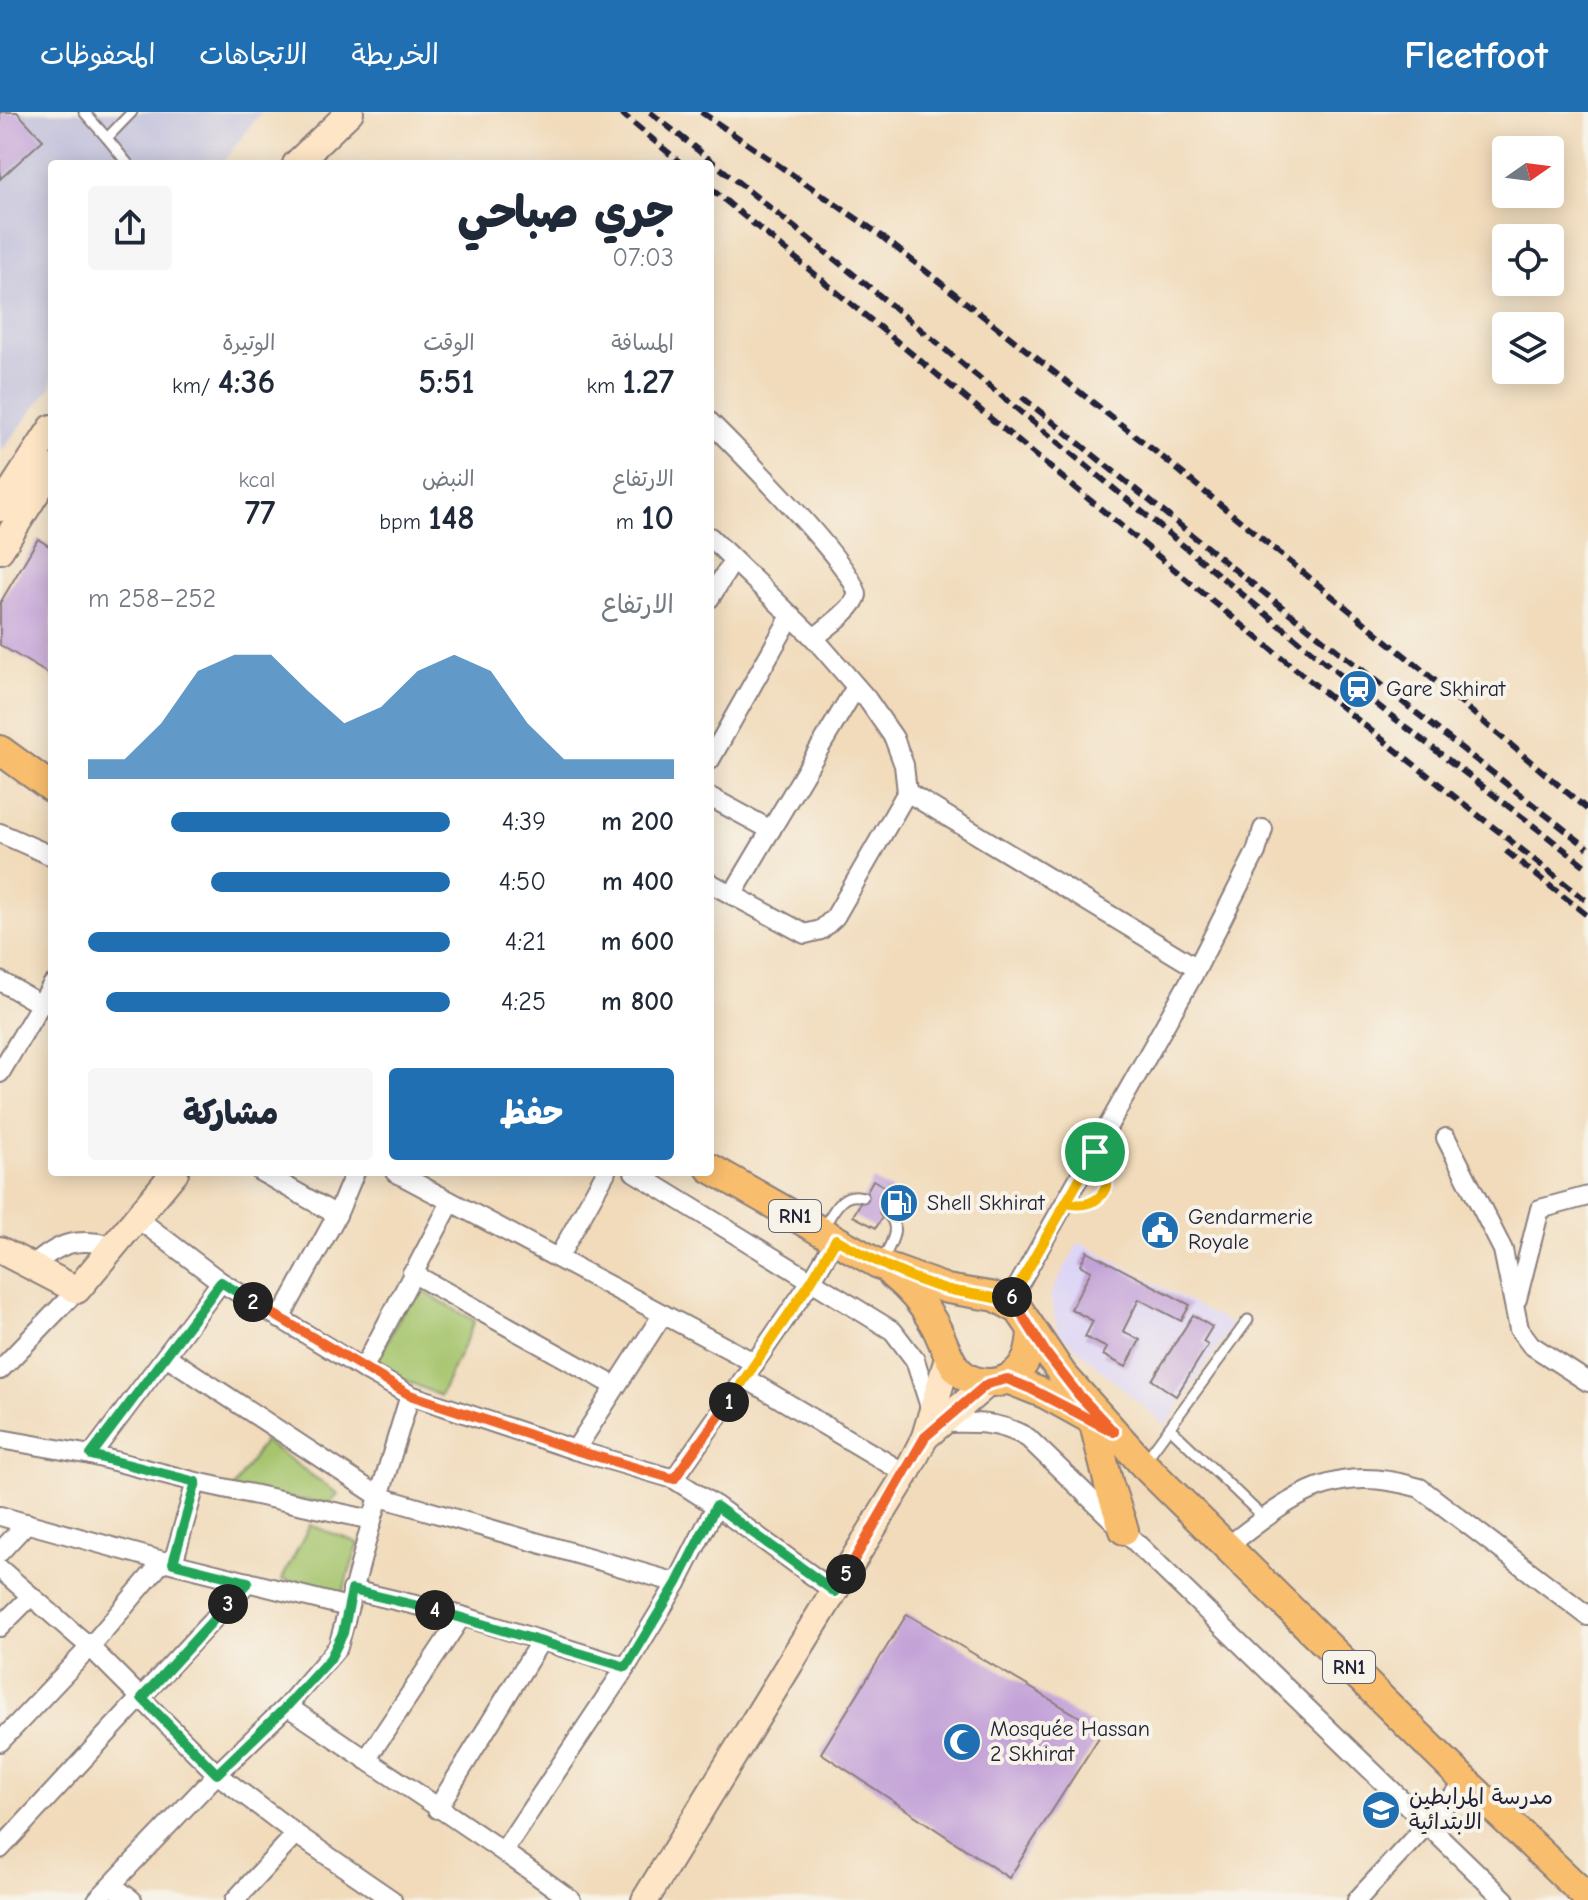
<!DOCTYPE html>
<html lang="ar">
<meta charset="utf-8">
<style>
body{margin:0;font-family:"Comic Neue","Playpen Sans Arabic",sans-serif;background:#f6f6f7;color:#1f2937;direction:rtl;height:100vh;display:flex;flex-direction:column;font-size:30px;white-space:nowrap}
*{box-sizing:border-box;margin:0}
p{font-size:26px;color:#747a83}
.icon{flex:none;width:44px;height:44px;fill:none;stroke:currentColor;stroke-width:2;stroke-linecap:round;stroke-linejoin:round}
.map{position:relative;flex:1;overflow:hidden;direction:ltr}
.details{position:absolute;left:48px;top:48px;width:666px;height:1016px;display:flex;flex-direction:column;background:#fff;border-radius:8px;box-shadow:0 4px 20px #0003;direction:rtl}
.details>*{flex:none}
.needle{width:52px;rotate:76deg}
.buttons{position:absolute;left:1492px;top:24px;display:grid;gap:16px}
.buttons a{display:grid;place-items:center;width:72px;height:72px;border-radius:8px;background:#fff;box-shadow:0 4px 20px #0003;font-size:40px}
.pin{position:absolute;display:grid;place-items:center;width:68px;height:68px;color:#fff;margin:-34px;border:4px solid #fff;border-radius:50%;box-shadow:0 2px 8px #0007}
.km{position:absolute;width:40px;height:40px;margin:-20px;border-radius:50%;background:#222;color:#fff;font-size:22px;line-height:40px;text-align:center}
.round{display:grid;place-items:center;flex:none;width:84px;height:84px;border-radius:8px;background:#f6f6f7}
.overview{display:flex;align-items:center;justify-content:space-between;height:136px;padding:0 40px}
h1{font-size:44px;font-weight:800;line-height:60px}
.metrics{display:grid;grid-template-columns:repeat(3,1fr);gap:12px;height:136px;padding:8px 40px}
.metrics div{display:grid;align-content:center}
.metrics b{font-size:34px;font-weight:800}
.metrics small{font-size:22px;font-weight:400}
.metrics p{font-size:22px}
.chart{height:224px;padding:16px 40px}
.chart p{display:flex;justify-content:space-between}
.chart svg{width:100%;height:144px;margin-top:8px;fill:#1f6fb2;opacity:.7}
.cta{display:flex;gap:16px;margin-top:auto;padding:16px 40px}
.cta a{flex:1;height:92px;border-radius:8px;background:#1f6fb2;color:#fff;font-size:32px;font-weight:800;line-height:92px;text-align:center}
.cta a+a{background:#f6f6f7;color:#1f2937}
ul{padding:0 40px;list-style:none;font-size:26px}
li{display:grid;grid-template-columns:128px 96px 1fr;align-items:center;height:60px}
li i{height:20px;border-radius:10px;background:#1f6fb2}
header{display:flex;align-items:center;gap:48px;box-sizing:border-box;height:112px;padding:0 40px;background:#1f6fb2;color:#fff}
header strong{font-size:38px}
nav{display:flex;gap:44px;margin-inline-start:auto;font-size:28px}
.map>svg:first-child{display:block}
.built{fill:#ddd5f6}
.industrial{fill:#c2c1dc}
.green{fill:#a6c56d;stroke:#647454;stroke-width:2}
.building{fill:#c3a2d8}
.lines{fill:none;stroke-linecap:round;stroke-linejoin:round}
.lane-casing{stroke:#8a7e7b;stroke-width:13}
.street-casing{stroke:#8a7e7b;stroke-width:22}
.secondary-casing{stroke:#8a7e7b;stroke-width:30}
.primary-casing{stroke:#8a7e7b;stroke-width:32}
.lane{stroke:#fff;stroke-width:9}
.street{stroke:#fff;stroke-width:18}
.secondary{stroke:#fde5c5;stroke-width:26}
.primary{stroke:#f9be6d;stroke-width:28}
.rail{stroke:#22223b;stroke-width:6;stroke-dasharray:12 6;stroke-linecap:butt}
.split-1-casing{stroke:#fff;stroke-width:16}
.split-2-casing{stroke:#fff;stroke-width:16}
.split-3-casing{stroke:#fff;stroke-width:16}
.split-4-casing{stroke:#fff;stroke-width:16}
.split-5-casing{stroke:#fff;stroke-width:16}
.split-6-casing{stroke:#fff;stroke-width:16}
.split-7-casing{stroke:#fff;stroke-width:16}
.split-1{stroke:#f5b400;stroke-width:10}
.split-2{stroke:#f0652b;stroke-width:10}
.split-3{stroke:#22a559;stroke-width:10}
.split-4{stroke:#22a559;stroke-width:10}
.split-5{stroke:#22a559;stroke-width:10}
.split-6{stroke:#f0652b;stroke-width:10}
.split-7{stroke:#f5b400;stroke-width:10}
.labels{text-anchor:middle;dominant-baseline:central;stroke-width:8;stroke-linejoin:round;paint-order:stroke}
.shield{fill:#f7f3e8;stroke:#62616f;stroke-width:2}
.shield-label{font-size:20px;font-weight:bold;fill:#22223b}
.poi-label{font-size:22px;fill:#22223b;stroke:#f7f3e8;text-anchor:start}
</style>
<header>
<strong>Fleetfoot</strong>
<nav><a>الخريطة</a><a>الاتجاهات</a><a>المحفوظات</a></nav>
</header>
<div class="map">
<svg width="1588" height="1788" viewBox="0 0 1588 1788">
<rect width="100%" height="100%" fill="#f7f3e8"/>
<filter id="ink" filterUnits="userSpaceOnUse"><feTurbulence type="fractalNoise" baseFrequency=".0125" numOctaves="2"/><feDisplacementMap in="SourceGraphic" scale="16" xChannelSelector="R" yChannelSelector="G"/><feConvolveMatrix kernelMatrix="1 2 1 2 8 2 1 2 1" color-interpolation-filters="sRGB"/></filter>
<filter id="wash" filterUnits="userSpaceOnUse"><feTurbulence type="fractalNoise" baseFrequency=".006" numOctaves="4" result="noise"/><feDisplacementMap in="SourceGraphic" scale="32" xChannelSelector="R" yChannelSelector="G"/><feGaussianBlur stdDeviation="1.8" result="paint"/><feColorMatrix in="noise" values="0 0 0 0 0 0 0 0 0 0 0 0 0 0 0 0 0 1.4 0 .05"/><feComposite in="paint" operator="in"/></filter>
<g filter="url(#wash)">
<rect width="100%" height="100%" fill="#f1dbbb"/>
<!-- built -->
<polygon class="built" points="1079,1130 1232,1213 1166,1314 1058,1220 1050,1183"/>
<!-- industrial -->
<polygon class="industrial" points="0,0 261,0 222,52 52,52 52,273 0,341"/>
<!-- green -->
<g class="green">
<polygon points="415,1175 475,1209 440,1284 375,1254"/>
<polygon points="264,1329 338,1382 330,1392 232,1378"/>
<polygon points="310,1413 359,1431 342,1482 282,1467"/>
</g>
<g id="blocks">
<!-- building -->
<g class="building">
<polygon points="0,0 17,0 43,28 0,67"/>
<polygon points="38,427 52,436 52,564 0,533 0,491"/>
<polygon points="873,1068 896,1081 876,1116 853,1104"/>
<polygon points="1087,1139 1190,1193 1181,1209 1139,1187 1123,1219 1140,1228 1126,1255 1103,1243 1107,1236 1085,1225 1093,1209 1071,1197 1091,1159 1080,1153"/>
<polygon points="1193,1203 1212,1215 1203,1230 1208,1233 1176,1284 1152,1268"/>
<polygon points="907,1502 1103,1619 1009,1766 821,1641"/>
</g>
</g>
</g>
<g filter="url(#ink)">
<use href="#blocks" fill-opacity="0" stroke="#8a7e7b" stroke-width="2"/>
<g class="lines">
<defs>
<g id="lane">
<polyline points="84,0 107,26"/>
<polyline points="128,52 107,26 132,0"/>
<path d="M 1066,1091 C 1103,1100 1121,1067 1095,1040"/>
<path d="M 823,1116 C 833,1101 841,1078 863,1085"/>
<path d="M 882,1149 C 890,1133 904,1114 885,1100"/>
<polyline points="1170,1316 1264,1406"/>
<polyline points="1145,1349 1248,1208"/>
</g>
<g id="street">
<path d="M 710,310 C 732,332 861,461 857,483 C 855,496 825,517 814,526"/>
<polyline points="710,425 814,526 867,587 894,626 904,653 907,680 1197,856"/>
<polyline points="710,486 733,449"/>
<polyline points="710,648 791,504"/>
<polyline points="710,685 771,718"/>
<polyline points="0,721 52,744"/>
<polyline points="710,771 805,822 821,818 835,805 907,680"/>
<polyline points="732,783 856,575"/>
<polyline points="0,869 40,892"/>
<polyline points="0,961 52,873"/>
<polyline points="1446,1026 1503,1138 1519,1217 1531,1233 1588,1270"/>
<polyline points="261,1060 337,1103"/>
<polyline points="395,1060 755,1251"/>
<polyline points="634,1060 893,1219 915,1248 931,1298"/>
<polyline points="137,1106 221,1170 363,1257 410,1283 575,1338 674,1367 716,1394 835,1480"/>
<polyline points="558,1146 606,1060"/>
<path d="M 32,1155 C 59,1130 78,1125 113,1134"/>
<polyline points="412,1161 615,1274"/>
<polyline points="1517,1187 1540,1097 1588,1084"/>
<polyline points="1009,1190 1197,856 1256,740 1263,717"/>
<polyline points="280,1207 337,1103 355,1060"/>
<polyline points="166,1244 380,1385 677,1471"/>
<polyline points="363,1257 451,1090"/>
<polyline points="0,1258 77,1178"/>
<polyline points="745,1266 906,1362"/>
<path d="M 940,1311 C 973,1310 1000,1309 1028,1326 L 1505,1788"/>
<polyline points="0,1327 91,1343 196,1370 372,1408"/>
<polyline points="575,1338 663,1202"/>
<polyline points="91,1343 221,1170"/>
<polyline points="674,1367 812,1168 836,1127"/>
<polyline points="0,1404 163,1449 348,1495"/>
<path d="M 1228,1434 C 1294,1383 1333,1350 1420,1376 L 1588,1504"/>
<polyline points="0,1440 27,1411"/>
<polyline points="173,1451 196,1370"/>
<polyline points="0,1457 90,1535 217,1662 296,1722 392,1788"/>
<polyline points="352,1478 462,1504 626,1555"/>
<polyline points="0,1515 31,1484"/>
<path d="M 287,1594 C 382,1659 479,1720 571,1788"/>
<polyline points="0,1630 90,1535 163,1449"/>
<polyline points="366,1648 462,1504"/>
<polyline points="437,1697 540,1530"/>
<polyline points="0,1737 248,1470"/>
<polyline points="504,1738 626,1555 677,1471 716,1394"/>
<polyline points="112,1773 132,1788"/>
<polyline points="97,1788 217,1662 287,1594 338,1535 372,1408 410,1283"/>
<polyline points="235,1788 296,1722"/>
<polyline points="1357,1788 1466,1670"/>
</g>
<g id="secondary">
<polyline points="296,52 350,0"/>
<polyline points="0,396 52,316"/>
<polyline points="0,438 52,356"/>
<polyline points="0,1138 77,1178 175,1060"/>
<polyline points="925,1325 987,1272"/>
<polyline points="645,1788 906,1362 925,1325 948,1246"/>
</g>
<g id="primary">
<polyline points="0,638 52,676"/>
<polyline points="710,1056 880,1153 947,1177 996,1185 1019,1198 1062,1262 1143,1352 1466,1670 1588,1786"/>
<path d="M 893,1163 C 909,1176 923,1192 933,1210 C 947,1233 949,1264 979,1270 C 989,1272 1000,1271 1009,1266 C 1027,1255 1031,1238 1032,1219"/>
<polyline points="1007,1267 1045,1282 1092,1308"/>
<polyline points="1093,1308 1109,1373 1124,1418"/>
</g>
</defs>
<!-- lane casing -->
<use href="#lane" class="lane-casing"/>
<!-- street casing -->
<use href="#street" class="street-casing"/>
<!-- secondary casing -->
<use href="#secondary" class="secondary-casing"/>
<!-- primary casing -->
<use href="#primary" class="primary-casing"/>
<!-- lane -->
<use href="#lane" class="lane"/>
<!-- street -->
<use href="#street" class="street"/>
<!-- secondary -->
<use href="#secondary" class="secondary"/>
<!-- primary -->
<use href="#primary" class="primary"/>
<!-- rail -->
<g class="rail">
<polyline points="620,0 682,52"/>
<polyline points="650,0 868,174 1367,585 1588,756"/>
<polyline points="701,0 876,120 1161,344 1421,557 1588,698"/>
<polyline points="710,76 1354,605 1588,790"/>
<polyline points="1022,285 1230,454 1588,736"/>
<polyline points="1506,739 1588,804"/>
</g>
</g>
</g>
<g class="lines" filter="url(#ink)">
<defs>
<path id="split-1" d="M 729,1290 L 812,1168 L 836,1127 C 871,1147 906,1166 946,1177 C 967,1182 989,1183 1009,1190 L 1095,1040"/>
<polyline id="split-2" points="253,1190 410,1283 575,1338 674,1367 729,1290"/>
<polyline id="split-3" points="228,1492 248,1470 173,1451 196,1370 91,1343 221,1170 253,1190"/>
<polyline id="split-4" points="228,1492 142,1586 217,1662 287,1594 330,1547 343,1521 352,1478 435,1498"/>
<polyline id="split-5" points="435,1498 626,1555 677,1471 716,1394 835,1480 846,1462"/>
<polyline id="split-6" points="846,1462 925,1325 987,1272 1007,1267 1029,1276 1114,1320 1078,1282 1046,1241 1019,1198 1009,1190 1012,1185"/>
<path id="split-7" d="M 1012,1185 L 1066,1091 C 1103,1100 1121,1067 1095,1040"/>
</defs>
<!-- split-1 casing -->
<use href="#split-1" class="split-1-casing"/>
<!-- split-2 casing -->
<use href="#split-2" class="split-2-casing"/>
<!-- split-3 casing -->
<use href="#split-3" class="split-3-casing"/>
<!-- split-4 casing -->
<use href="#split-4" class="split-4-casing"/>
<!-- split-5 casing -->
<use href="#split-5" class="split-5-casing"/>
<!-- split-6 casing -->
<use href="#split-6" class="split-6-casing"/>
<!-- split-7 casing -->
<use href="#split-7" class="split-7-casing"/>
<!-- split-1 -->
<use href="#split-1" class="split-1"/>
<!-- split-2 -->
<use href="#split-2" class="split-2"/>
<!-- split-3 -->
<use href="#split-3" class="split-3"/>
<!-- split-4 -->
<use href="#split-4" class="split-4"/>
<!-- split-5 -->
<use href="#split-5" class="split-5"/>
<!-- split-6 -->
<use href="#split-6" class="split-6"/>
<!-- split-7 -->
<use href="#split-7" class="split-7"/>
</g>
<!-- icons -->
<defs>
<symbol id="station-disc" viewBox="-11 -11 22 22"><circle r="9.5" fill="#1f6fb2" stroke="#f7f3e8"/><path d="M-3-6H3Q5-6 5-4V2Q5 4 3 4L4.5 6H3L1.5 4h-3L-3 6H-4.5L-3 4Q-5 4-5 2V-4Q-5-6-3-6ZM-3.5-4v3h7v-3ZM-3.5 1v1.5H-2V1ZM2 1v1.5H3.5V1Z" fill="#fff"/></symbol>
<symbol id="fuel-disc" viewBox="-11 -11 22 22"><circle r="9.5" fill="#1f6fb2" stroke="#f7f3e8"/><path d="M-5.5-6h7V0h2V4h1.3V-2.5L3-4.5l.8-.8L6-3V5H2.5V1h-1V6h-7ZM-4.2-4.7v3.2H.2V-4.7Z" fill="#fff"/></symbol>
<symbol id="civic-disc" viewBox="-11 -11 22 22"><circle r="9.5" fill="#1f6fb2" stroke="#f7f3e8"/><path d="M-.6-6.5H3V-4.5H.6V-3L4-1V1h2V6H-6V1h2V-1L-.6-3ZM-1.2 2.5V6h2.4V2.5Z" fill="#fff"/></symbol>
<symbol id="mosque-disc" viewBox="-11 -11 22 22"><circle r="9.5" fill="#1f6fb2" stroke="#f7f3e8"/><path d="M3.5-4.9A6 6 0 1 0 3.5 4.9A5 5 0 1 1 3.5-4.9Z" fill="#fff"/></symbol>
<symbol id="school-disc" viewBox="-11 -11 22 22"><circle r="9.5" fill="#1f6fb2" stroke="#f7f3e8"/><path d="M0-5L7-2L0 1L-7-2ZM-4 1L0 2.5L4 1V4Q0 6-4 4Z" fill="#fff"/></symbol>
</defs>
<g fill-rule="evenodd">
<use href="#station-disc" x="1336" y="555" width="44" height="44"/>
<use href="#fuel-disc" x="877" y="1069" width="44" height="44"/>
<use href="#civic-disc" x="1138" y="1096" width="44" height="44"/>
<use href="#mosque-disc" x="940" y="1608" width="44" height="44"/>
<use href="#school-disc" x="1359" y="1676" width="44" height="44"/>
</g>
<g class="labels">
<!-- shield labels -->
<g class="shield">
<rect x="769" y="1088" width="52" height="32" rx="6"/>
<rect x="1323" y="1539" width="52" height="32" rx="6"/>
</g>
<g class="shield-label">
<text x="795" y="1104">RN1</text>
<text x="1349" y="1555">RN1</text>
</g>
<!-- poi labels -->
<g class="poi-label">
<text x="1386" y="577">Gare Skhirat</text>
<text x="927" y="1091">Shell Skhirat</text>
<text x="1188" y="1105">Gendarmerie<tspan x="1188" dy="25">Royale</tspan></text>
<text x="990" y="1617">Mosquée Hassan<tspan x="990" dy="25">2 Skhirat</tspan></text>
<text x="1409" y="1685">مدرسة المرابطين<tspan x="1409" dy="25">الابتدائية</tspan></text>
</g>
</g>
</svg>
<div class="buttons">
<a><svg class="needle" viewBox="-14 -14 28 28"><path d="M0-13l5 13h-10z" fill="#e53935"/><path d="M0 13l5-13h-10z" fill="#747a83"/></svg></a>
<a><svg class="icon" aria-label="locate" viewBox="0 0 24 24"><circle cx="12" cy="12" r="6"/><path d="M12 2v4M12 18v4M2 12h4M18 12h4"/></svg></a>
<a><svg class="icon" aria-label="layers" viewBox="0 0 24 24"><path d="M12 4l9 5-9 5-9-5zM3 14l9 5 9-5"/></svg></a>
</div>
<div class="pin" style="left:1095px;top:1040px;background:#1e9e55"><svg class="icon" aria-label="arrive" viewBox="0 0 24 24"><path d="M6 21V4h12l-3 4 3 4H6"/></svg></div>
<b class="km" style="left:729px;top:1290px">1</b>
<b class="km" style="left:253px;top:1190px">2</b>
<b class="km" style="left:228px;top:1492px">3</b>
<b class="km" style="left:435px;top:1498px">4</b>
<b class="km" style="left:846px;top:1462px">5</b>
<b class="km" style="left:1012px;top:1185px">6</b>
<section class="details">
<div class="overview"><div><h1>جري صباحي</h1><p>07:03</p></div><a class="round"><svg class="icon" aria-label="share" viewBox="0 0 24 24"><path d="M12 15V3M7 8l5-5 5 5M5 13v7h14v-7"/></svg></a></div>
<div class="metrics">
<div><p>المسافة</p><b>1.27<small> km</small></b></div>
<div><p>الوقت</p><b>5:51</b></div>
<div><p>الوتيرة</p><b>4:36<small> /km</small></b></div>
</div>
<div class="metrics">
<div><p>الارتفاع</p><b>10<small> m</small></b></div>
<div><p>النبض</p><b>148<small> bpm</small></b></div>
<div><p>kcal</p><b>77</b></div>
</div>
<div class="chart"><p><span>الارتفاع</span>252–258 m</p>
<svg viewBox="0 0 160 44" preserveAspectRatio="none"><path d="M0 44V38L10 38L20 27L30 11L40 6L50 6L60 17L70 27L80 22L90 11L100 6L110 11L120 27L130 38L140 38L150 38L160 38V44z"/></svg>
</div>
<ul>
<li><b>200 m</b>4:39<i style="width:77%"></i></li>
<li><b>400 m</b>4:50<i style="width:66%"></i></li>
<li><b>600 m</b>4:21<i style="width:100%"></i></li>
<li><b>800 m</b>4:25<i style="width:95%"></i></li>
</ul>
<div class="cta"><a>حفظ</a><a>مشاركة</a></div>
</section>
</div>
